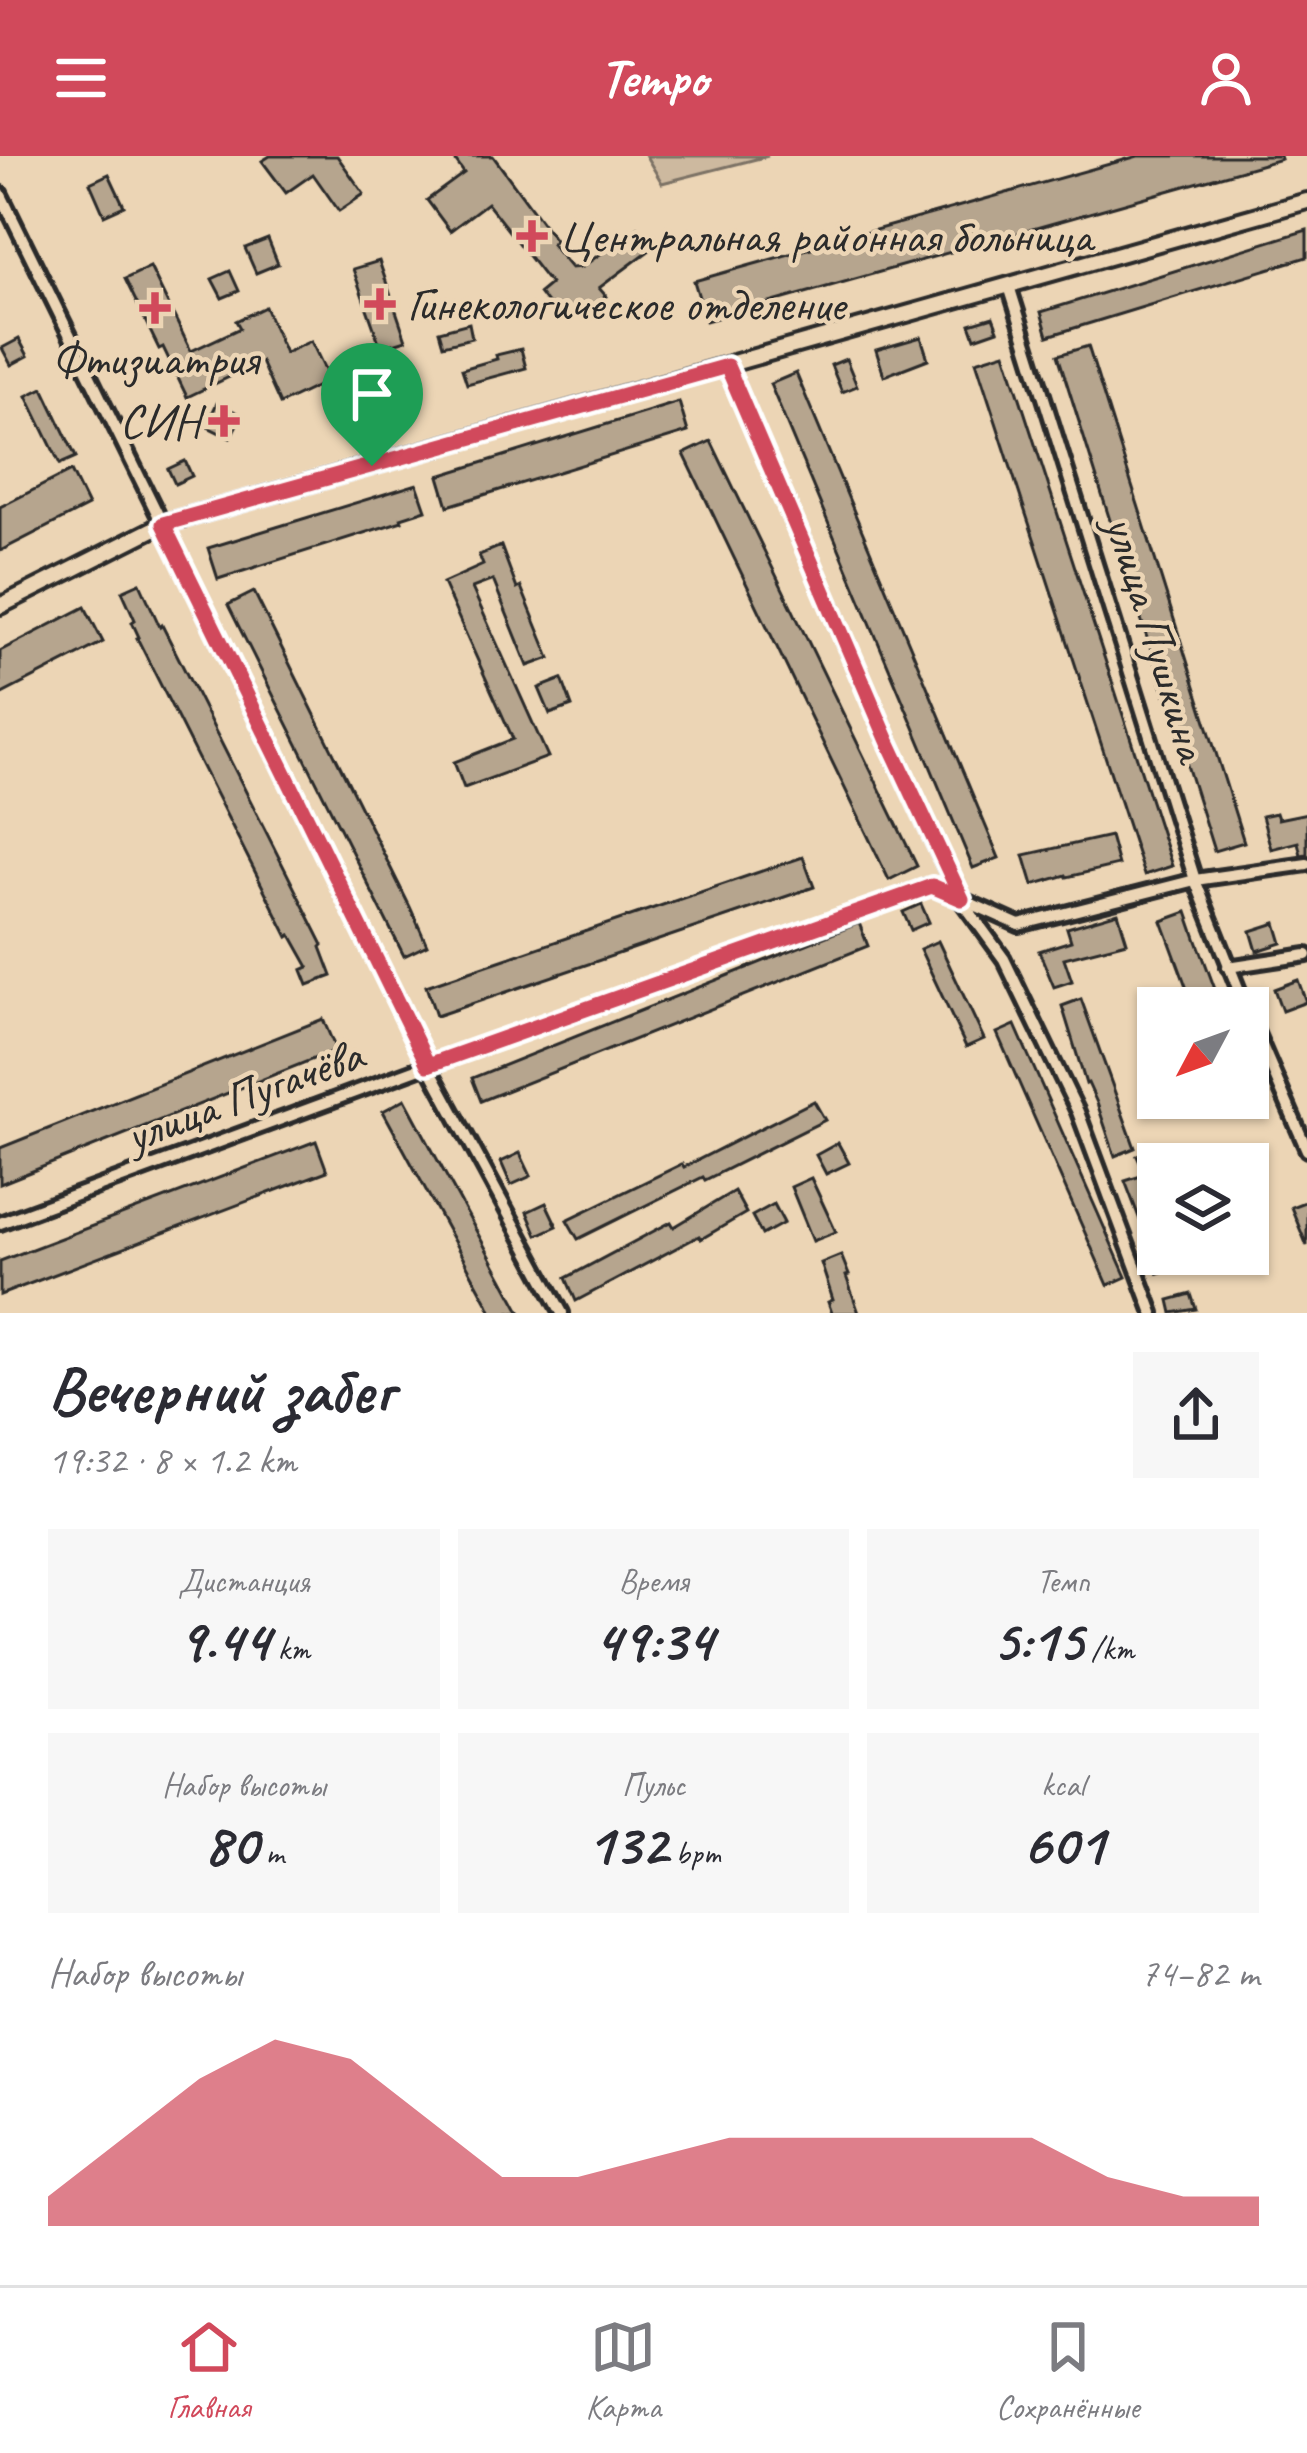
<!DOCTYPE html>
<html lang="ru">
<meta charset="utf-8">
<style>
body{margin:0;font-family:Caveat,sans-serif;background:#f7f7f7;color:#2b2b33;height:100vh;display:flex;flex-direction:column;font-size:45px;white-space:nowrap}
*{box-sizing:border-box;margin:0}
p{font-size:39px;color:#7c7c81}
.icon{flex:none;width:66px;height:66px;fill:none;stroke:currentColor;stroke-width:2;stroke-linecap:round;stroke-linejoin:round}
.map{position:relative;height:1157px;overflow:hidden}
.drawer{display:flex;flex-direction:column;background:#fff;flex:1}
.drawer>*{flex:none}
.needle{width:78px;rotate:229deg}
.fabs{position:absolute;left:1137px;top:831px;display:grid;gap:24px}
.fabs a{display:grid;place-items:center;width:132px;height:132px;border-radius:0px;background:#fff;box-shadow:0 3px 9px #0004;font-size:60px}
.pin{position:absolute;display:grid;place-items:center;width:102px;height:102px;color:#fff;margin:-123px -51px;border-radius:50% 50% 50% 0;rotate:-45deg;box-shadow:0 0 12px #0007}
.pin .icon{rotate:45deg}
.round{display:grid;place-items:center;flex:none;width:126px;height:126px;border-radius:0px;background:#f7f7f7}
.overview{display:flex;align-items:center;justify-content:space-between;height:204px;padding:0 48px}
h1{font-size:66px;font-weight:600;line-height:90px}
.metrics{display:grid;grid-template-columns:repeat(3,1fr);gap:18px;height:204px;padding:12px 48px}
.metrics div{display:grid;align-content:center;border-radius:0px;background:#f7f7f7;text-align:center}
.metrics b{font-size:60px;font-weight:600}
.metrics small{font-size:33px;font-weight:400}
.metrics p{font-size:33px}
.chart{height:336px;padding:24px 48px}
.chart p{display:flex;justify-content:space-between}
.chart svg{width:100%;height:216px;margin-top:12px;fill:#d1495b;opacity:.7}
header{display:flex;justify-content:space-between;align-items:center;height:156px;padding:0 48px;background:#d1495b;color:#fff;font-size:54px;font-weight:600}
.menu{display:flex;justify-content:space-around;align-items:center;height:168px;border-top:3px solid #e1e1e2;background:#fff;font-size:33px;color:#7c7c81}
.menu a{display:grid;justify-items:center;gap:6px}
.menu .active{color:#d1495b}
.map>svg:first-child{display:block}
.green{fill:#cdb99f;stroke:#7c7265;stroke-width:3}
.building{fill:#b6a58e;stroke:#2b2b2b;stroke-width:3}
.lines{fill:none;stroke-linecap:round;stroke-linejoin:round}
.minor-casing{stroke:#2b2b2b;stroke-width:20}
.tertiary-casing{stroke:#2b2b2b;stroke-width:22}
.minor{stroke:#ecd5b5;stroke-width:10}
.tertiary{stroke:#ecd5b5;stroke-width:14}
.route-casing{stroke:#fff;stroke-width:24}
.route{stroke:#d1495b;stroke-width:15}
.poi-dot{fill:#d1495b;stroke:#ecd5b5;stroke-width:4.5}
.labels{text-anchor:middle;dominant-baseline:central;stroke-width:9;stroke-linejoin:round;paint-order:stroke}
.poi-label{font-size:48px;fill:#2b2b2b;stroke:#ecd5b5;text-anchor:start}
.street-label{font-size:48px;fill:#2b2b2b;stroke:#ecd5b5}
</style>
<header><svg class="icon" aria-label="menu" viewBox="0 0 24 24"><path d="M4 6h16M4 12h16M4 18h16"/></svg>Tempo<svg class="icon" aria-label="person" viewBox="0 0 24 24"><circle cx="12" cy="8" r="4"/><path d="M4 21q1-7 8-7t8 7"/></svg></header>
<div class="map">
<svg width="1307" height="1157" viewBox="0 0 1307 1157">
<rect width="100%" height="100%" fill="#ecd5b5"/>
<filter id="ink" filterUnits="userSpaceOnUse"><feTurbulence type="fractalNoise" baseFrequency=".00833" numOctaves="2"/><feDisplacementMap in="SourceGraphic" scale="24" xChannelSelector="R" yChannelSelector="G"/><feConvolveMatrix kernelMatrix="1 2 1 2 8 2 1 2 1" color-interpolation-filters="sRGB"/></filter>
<g filter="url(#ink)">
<!-- green -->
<polygon class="green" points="646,0 768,0 662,27"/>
<!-- building -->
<g class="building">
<polygon points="270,0 337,0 364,38 339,55 313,18 286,37 262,5"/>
<polygon points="452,0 493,0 555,84 551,88 571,112 582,111 638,71 654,91 599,132 606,140 577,162 569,153 558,162 539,137 550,128 487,47 450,75 427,44 464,17"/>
<polygon points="1138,0 1280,0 1281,3 706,165 694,125"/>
<polygon points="109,18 124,50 104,59 90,27"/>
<polygon points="1307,74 1307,101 1048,180 1041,156"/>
<polygon points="268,83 278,108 256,117 245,92"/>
<polygon points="379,105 406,184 381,192 353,113"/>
<polygon points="150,111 191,195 240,172 236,165 265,151 285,197 311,185 330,224 280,248 261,206 187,241 163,191 159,193 125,123"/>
<polygon points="230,115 239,135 222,142 212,123"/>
<polygon points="993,161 998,174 975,182 970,168"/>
<polygon points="469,167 472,182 443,189 439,175"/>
<polygon points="921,181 928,203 884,220 876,194"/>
<polygon points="19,183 28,200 11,209 2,192"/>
<polygon points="1088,190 1244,686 1214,695 1058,199"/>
<polygon points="521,193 526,212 467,228 462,213 497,203 496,199"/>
<polygon points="1005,196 1172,710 1144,719 976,205"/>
<polygon points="846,203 857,230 842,236 831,209"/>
<polygon points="796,217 999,702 973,712 770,228"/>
<polygon points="43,232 76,301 60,308 27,240"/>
<polygon points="679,246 688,276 448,350 439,320"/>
<polygon points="217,247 242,259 230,282 206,270"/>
<polygon points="711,285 917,710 889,724 684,298"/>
<polygon points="185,305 192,320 175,328 168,313"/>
<polygon points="71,315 88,350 0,395 0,351"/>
<polygon points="417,328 426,354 401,362 402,365 218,423 208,392"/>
<polygon points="501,390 517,433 521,431 550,502 528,510 493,424 472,432 548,601 464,632 454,606 513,583 443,427 483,409 479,399"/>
<polygon points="140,427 160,471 162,469 323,789 321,791 332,820 308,829 302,814 309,811 291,779 288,781 137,482 139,481 132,466 135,464 122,435"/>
<polygon points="254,436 410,751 427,789 404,800 228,449"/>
<polygon points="85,451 103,486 0,539 0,495"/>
<polygon points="562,523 572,550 550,558 539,532"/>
<polygon points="1276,657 1278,663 1307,657 1307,698 1301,699 1298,686 1271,693 1262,660"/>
<polygon points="1110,680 1118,709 1067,721 1066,719 1033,729 1024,699"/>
<polygon points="803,701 814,731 436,860 426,830"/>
<polygon points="921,748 929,766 911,774 903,756"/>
<polygon points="1187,756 1196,782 1222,852 1194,852 1162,765"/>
<polygon points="1118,757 1127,786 1064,802 1072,825 1054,831 1039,795 1071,785 1067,772"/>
<polygon points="859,767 868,790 481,945 472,922"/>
<polygon points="1276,767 1282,787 1257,795 1251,775"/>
<polygon points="938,785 984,883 966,891 920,793"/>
<polygon points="1298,824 1306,846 1282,855 1274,833"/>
<polygon points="1081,843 1135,992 1115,1000 1097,947 1088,927 1086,928 1062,850"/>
<polygon points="323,863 336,894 0,1028 0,992"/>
<polygon points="1015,869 1126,1121 1108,1129 997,877"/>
<polygon points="405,943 436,1001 521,1157 492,1157 488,1148 383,955"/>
<polygon points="814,945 825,964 705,1024 703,1021 578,1083 567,1064 682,1008 684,1011"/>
<polygon points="316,985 327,1015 0,1139 0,1105"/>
<polygon points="838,987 849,1007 826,1018 816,999"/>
<polygon points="1155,993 1160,1006 1143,1013 1137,1000"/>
<polygon points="520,997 531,1020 511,1029 501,1006"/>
<polygon points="1147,1018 1158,1047 1158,1057 1140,1064 1125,1025"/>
<polygon points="811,1022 836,1076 813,1085 791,1031"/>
<polygon points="734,1035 746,1057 701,1083 699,1080 576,1145 566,1122 671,1066 674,1071"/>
<polygon points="1307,1045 1307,1090 1291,1051"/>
<polygon points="546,1047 557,1070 537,1079 527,1056"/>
<polygon points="774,1048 784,1067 762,1079 752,1060"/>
<polygon points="1163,1098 1176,1098 1180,1110 1158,1117 1153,1101"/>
<polygon points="841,1099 849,1119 846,1120 859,1157 832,1157 828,1146 833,1144 821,1107"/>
<polygon points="1191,1138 1196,1153 1172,1157 1169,1144"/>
</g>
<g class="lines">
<defs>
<g id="minor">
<polyline points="0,37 428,909 562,1157"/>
<polyline points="1009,130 1195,724 1246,852"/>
<polyline points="727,210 888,585 961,744 1004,803 1078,956 1153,1157"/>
<polyline points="1228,811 1307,799"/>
<polyline points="1248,857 1307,994"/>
<polyline points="0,1067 428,909 932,730 1019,769 1195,724 1307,708"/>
</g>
<polyline id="tertiary" points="0,450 163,368 1307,45"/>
</defs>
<!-- minor casing -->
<use href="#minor" class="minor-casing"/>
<!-- tertiary casing -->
<use href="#tertiary" class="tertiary-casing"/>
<!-- minor -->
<use href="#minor" class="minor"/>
<!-- tertiary -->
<use href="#tertiary" class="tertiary"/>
</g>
</g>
<g class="lines" filter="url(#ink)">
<defs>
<polygon id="route" points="727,210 888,585 962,743 932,730 428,909 163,368"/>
</defs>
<!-- route casing -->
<use href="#route" class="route-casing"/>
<!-- route -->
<use href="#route" class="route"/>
</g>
<!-- markers -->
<g class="poi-dot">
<path d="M526 62h12v12h12v12h-12v12h-12v-12h-12v-12h12z"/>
<path d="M374 130h12v12h12v12h-12v12h-12v-12h-12v-12h12z"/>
<path d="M149 134h12v12h12v12h-12v12h-12v-12h-12v-12h12z"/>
<path d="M218 247h12v12h12v12h-12v12h-12v-12h-12v-12h12z"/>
</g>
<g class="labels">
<!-- poi labels -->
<g class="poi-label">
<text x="559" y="80">Центральная районная больница</text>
<text x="407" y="148">Гинекологическое отделение</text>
<text x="155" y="203" text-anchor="middle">Фтизиатрия</text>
<text x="200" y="265" text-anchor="end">СИН</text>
</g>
<!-- street labels -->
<g class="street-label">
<text transform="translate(1157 482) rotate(73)">улица Пушкина</text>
<text transform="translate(244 939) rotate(-20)">улица Пугачёва</text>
</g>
</g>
</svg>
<div class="fabs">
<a><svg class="needle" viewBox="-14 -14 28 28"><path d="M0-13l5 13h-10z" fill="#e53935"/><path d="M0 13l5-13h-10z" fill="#7c7c81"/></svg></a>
<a><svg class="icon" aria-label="layers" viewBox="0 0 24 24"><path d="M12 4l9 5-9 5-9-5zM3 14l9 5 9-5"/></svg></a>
</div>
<div class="pin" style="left:372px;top:310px;background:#1e9e55"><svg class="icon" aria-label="arrive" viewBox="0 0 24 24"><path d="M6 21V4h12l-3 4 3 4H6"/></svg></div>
</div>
<section class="drawer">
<div class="overview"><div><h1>Вечерний забег</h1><p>19:32 · 8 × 1.2 km</p></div><a class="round"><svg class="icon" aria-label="share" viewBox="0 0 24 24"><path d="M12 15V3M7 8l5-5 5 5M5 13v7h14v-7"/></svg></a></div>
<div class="metrics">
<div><p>Дистанция</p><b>9.44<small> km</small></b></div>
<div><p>Время</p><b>49:34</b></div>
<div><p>Темп</p><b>5:15<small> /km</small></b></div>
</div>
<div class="metrics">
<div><p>Набор высоты</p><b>80<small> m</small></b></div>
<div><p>Пульс</p><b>132<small> bpm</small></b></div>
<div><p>kcal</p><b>601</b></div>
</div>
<div class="chart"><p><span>Набор высоты</span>74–82 m</p>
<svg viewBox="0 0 160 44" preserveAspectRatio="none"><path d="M0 44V38L10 26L20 14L30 6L40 10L50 22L60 34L70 34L80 30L90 26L100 26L110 26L120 26L130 26L140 34L150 38L160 38V44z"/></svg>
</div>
</section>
<nav class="menu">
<a class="active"><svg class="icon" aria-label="home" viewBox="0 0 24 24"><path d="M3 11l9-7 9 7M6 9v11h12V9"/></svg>Главная</a>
<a><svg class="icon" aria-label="map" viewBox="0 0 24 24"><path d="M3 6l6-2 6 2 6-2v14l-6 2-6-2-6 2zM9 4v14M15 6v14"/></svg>Карта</a>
<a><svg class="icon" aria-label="saved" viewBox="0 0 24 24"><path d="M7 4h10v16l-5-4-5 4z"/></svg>Сохранённые</a>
</nav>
